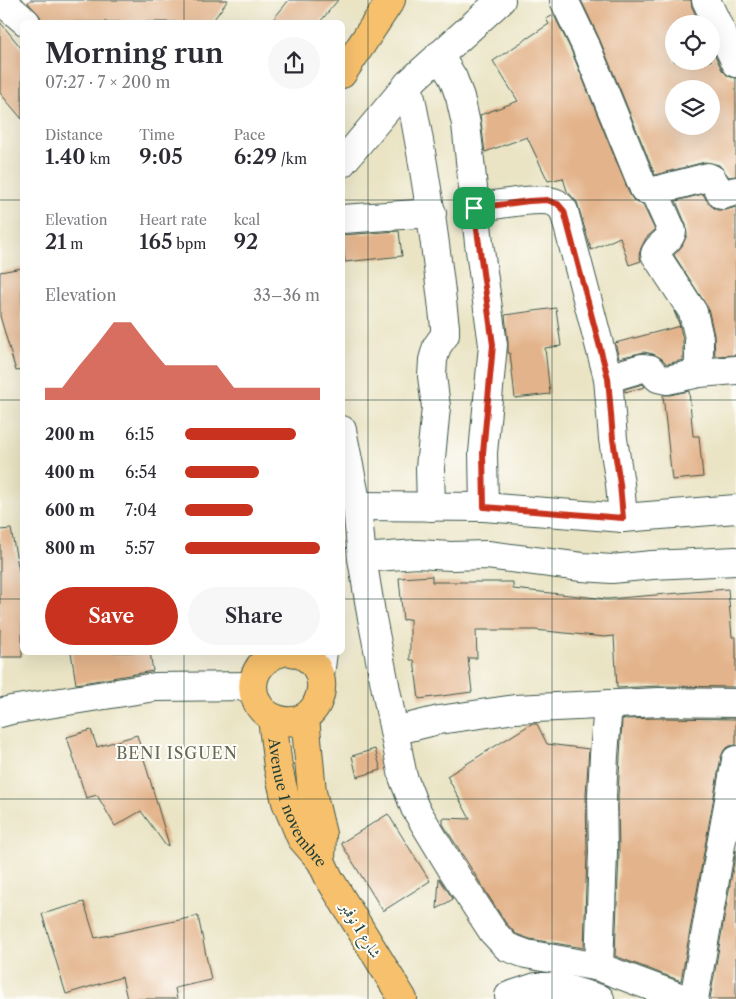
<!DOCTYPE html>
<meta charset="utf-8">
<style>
body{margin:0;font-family:"Libre Caslon Text",Amiri,serif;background:#f7f7f7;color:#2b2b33;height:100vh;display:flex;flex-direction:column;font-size:19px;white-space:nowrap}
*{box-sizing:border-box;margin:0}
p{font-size:16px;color:#7c7c81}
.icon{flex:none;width:28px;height:28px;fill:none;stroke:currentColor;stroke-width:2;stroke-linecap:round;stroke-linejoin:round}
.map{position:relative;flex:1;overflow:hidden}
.panel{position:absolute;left:20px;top:20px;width:325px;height:635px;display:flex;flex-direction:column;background:#fff;border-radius:8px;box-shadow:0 5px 20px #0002}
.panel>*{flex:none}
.fabs{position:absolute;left:665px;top:15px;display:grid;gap:10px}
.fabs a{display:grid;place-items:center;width:55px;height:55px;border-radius:50%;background:#fff;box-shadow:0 5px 20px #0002;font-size:25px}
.pin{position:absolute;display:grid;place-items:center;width:42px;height:42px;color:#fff;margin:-21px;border-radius:10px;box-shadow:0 2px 8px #0006}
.round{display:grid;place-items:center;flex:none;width:52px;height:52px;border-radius:26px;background:#f7f7f7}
.headline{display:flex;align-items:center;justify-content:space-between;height:85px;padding:0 25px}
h1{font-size:28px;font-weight:600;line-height:38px}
.metrics{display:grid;grid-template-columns:repeat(3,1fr);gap:8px;height:85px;padding:5px 25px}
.metrics div{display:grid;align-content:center}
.metrics b{font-size:21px;font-weight:600}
.metrics small{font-size:14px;font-weight:400}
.metrics p{font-size:14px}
.chart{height:140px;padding:10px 25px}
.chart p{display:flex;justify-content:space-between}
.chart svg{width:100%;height:90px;margin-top:5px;fill:#c8321e;opacity:.7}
.button{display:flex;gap:10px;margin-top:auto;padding:10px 25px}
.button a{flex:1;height:58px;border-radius:30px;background:#c8321e;color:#fff;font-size:20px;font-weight:600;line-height:58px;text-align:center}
.button a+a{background:#f7f7f7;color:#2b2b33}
ul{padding:0 25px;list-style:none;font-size:16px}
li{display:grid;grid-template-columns:80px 60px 1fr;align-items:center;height:38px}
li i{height:12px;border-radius:6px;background:#c8321e}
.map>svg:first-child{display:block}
.building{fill:#e3b48b;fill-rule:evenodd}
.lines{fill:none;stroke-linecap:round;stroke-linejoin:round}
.minor-casing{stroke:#3d564a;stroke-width:30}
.major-casing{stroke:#3d564a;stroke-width:30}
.minor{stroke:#fff;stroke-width:28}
.major{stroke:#f7c06c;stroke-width:28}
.route-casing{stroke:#fff;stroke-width:10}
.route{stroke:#c8321e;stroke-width:6}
.grid{fill:none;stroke:#1f3d34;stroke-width:1;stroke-opacity:0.55}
.labels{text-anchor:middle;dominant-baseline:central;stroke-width:4;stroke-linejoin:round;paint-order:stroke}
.street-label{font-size:15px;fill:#1f3d34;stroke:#fdfcf7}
.neighbourhood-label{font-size:16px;letter-spacing:1px;fill:#646752;stroke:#fdfcf7}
</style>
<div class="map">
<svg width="736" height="999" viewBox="0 0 736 999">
<rect width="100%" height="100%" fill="#fdfcf7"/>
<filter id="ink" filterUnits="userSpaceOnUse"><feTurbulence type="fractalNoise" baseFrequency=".02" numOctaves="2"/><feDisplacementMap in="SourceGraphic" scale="10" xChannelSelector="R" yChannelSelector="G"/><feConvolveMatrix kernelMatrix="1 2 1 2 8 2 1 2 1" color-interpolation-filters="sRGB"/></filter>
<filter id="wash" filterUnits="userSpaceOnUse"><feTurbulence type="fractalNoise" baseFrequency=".0096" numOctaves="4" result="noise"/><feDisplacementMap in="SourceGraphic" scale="20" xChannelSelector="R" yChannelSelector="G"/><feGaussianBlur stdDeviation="1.12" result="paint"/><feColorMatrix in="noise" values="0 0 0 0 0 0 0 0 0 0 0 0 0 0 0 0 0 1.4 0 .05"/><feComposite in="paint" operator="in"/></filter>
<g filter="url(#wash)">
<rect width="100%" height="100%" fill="#eae4c5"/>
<g id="blocks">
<!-- building -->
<g class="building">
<polygon points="30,0 228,0 212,22 41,22 40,16 28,3"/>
<polygon points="289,0 338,0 320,22 271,22"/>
<path d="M 581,0 L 691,0 L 692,7 L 700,24 L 674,24 L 674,61 L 711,61 L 711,47 L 722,70 L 728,76 L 736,78 L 736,176 L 729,177 L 719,165 L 705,162 L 655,175 L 599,38 ZM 674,89 L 711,89 L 711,126 L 674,126 Z"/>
<polygon points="554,15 571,50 630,195 634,201 643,205 655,230 646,238 641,248 639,255 641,261 629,265 620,237 591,250 577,202 567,191 563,178 548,181 527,137 485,152 480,115 518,101 493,61 549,24 546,19"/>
<polygon points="0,22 22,49 22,119 0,93"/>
<polygon points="703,194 709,204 717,210 726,210 736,207 736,355 715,356 714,335 708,308 674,255 682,246 687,235 686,225 676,201"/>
<polygon points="399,231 402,256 345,262 342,235"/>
<polygon points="22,268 22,370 16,371 0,316 0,272"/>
<polygon points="556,308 561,346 545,348 550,394 515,398 510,353 508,353 508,343 505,315"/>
<polygon points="674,311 678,318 683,340 683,360 667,364 661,358 653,354 644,352 619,358 615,343 680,326"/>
<polygon points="643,384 645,387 625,392 625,389"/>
<polygon points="689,391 693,436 699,436 703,477 672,480 663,395 670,395"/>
<polygon points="11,529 22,587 22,657 0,657 0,530"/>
<polygon points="432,576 432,582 513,582 513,589 607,599 728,589 732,637 736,637 736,687 659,686 617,688 614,636 605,637 535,630 476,630 477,658 468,658 472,692 419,699 414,660 410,660 410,619 403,620 399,578"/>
<polygon points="71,652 150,652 153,671 76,684"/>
<polygon points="659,718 736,719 736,745 730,746 724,750 721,757 681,981 615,956 619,853 618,796 622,719"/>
<polygon points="531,724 537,724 547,744 589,749 586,795 587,852 584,948 530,939 516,934 505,922 443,824 443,818 470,819 447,776"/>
<polygon points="91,730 97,747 137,735 169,845 166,846 141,811 115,826 97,795 86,798 67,737"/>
<polygon points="375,749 381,770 357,777 352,756"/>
<polygon points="388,814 430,881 383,911 341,843"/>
<polygon points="736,850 736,999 710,999"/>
<polygon points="439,878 453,899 437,909"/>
<polygon points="84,902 95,938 198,916 211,980 175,988 177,999 127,999 122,977 66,994 42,914"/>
</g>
</g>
</g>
<g filter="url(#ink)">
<use href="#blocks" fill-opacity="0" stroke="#3d564a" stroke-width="1"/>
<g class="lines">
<defs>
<g id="minor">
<polyline points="0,0 26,22"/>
<polyline points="564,0 585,44 644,189 654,191 708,177 712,179 722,195 736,191"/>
<polyline points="706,0 736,63"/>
<polyline points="439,55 453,78 460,97 466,124 479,243 493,345 483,453 484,507"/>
<path d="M 408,84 C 425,164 436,245 445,327 L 445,335 L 437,346 L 433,360 L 432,376 L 436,407 L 430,468 L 431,507"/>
<polyline points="342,163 408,84 501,0"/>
<path d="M 654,191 L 672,231 C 670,242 658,244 655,254 L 693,312 L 699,338 L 699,373"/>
<path d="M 474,208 C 492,206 542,195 556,203 C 559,205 562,208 564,211 L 608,378 L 613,439 L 620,484 L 623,518"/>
<polyline points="342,219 432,213"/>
<polyline points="608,378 642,368 650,369 658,378 667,380 699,373 736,370"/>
<polyline points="342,430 357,506 362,558 371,613 403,777 415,808 452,869 493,932 507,947 526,954 599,967 685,999"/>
<polyline points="357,506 484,507 623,518 736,509"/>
<polyline points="362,558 417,554 451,556 487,555 582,567 612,569 652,565 736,561"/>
<polyline points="320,675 323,652"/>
<polyline points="0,713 11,710 155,687 253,686"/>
<polyline points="394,731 439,720 515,709 659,702 736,703"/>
<polyline points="599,967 603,852 602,796 604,755 608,704"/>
<polyline points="509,996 536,987 559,987 600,999"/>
<polyline points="694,999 736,760"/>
</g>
<g id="major">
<polyline points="342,74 391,0"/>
<path d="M 283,652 C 260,657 246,680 257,702 C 261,711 268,716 277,719 C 322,735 342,661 291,652"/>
<polyline points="305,717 312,792 322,834 321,861"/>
<path id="s1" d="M 272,718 L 278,767 L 286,802 L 301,838 L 321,861 L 329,878 L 403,999"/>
</g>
</defs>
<!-- minor casing -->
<use href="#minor" class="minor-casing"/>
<!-- major casing -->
<use href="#major" class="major-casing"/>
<!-- minor -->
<use href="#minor" class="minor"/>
<!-- major -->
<use href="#major" class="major"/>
</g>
</g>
<g class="lines" filter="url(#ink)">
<defs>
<polygon id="route" points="547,200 558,204 564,211 608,378 613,439 620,484 623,518 484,507 483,453 493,345 474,208 529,201"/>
</defs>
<!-- route casing -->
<use href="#route" class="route-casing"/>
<!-- route -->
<use href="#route" class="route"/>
</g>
<!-- grid -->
<path class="grid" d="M 184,0 L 184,22M 368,0 L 368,999M 552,0 L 552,999M 0,200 L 22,200M 342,200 L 736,200M 0,400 L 22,400M 342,400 L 736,400M 0,599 L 22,599M 342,599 L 736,599M 184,652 L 184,999M 0,799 L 736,799"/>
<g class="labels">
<!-- street labels -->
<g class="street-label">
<text stroke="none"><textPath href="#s1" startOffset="90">Avenue 1 novembre</textPath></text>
<text transform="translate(361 930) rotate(58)">شارع 1 نوفمبر</text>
</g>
<!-- neighbourhood labels -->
<g class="neighbourhood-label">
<text x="177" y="753">BENI ISGUEN</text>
</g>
</g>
</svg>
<div class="fabs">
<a><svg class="icon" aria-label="locate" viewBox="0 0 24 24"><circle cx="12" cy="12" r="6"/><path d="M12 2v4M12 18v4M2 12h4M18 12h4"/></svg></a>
<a><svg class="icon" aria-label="layers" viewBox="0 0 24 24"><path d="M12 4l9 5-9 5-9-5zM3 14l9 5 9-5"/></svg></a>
</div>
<div class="pin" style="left:474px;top:208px;background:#1e9e55"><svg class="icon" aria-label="arrive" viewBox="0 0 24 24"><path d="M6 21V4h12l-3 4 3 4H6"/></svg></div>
<section class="panel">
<div class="headline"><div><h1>Morning run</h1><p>07:27 · 7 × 200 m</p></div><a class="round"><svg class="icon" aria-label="share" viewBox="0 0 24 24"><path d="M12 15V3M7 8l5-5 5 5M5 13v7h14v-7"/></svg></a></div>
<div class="metrics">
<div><p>Distance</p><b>1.40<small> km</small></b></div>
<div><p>Time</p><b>9:05</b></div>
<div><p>Pace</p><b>6:29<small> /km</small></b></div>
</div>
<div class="metrics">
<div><p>Elevation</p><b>21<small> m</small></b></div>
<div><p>Heart rate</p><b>165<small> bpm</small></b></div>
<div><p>kcal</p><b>92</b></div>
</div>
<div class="chart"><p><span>Elevation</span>33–36 m</p>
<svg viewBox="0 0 160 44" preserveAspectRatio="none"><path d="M0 44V38L10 38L20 27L30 17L40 6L50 6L60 17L70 27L80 27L90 27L100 27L110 38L120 38L130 38L140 38L150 38L160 38V44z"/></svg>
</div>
<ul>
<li><b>200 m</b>6:15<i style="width:82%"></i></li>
<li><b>400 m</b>6:54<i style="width:55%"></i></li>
<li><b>600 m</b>7:04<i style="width:50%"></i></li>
<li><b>800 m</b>5:57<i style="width:100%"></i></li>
</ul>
<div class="button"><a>Save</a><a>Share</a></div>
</section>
</div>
